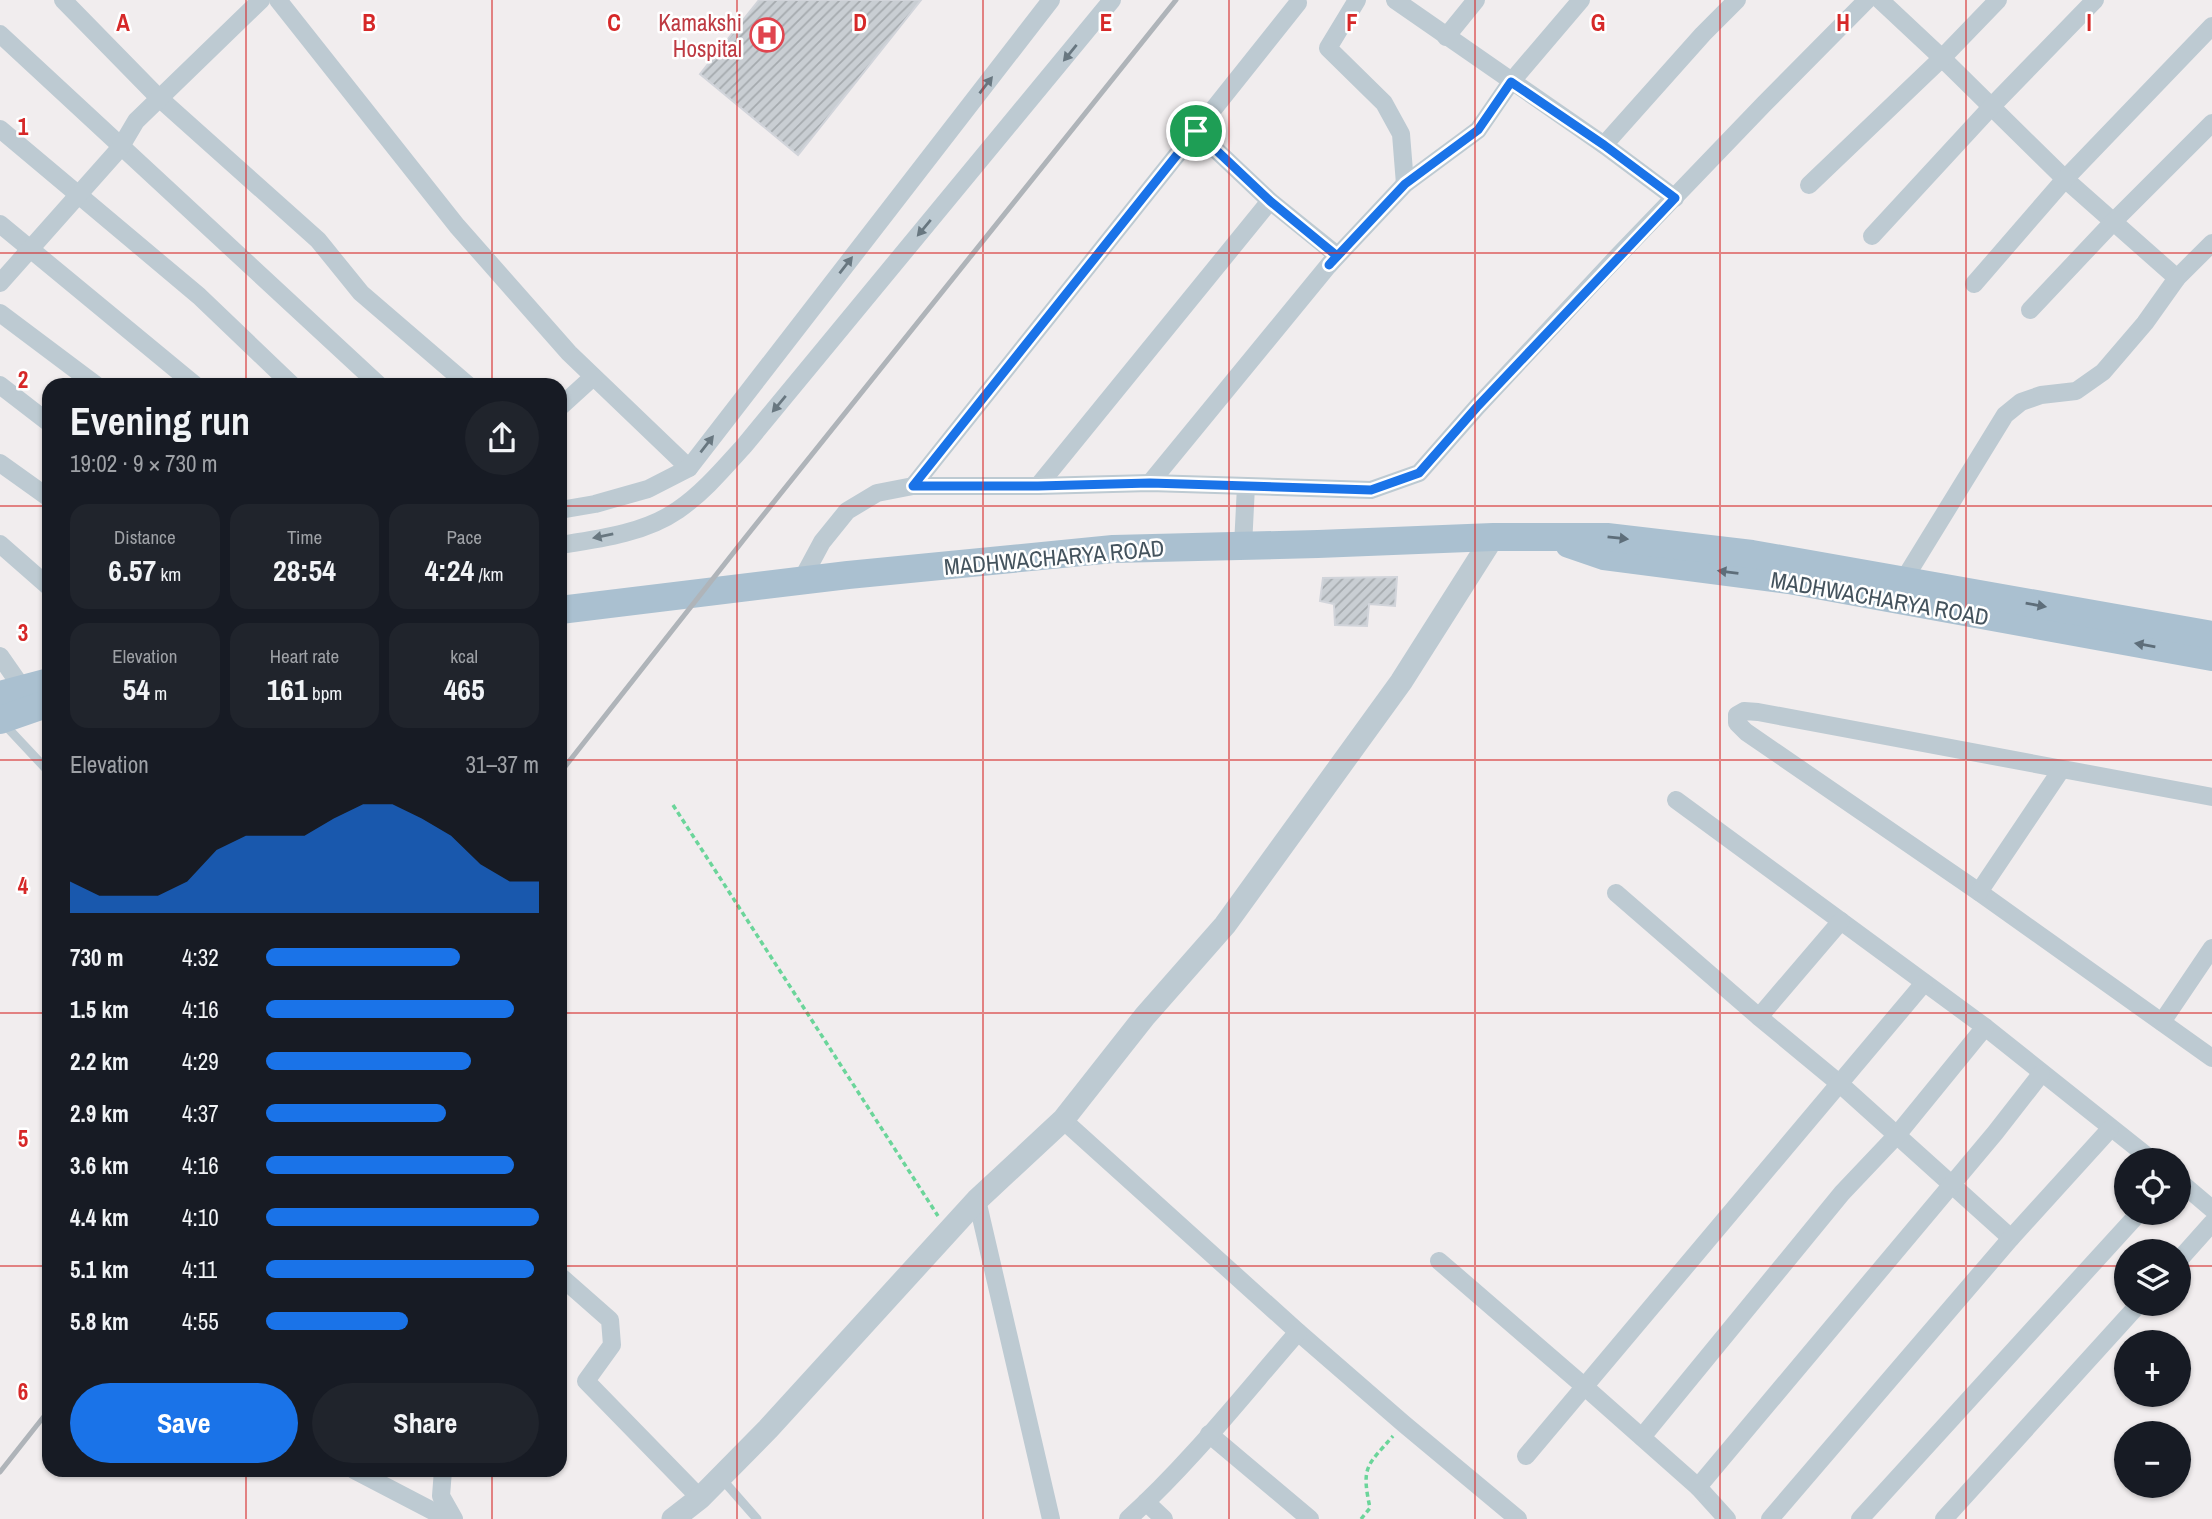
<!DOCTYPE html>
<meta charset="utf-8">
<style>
body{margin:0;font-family:"Archivo Narrow",sans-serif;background:#20242c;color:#f1f3f6;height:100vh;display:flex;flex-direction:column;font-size:26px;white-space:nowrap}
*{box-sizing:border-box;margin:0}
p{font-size:23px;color:#9ea1a6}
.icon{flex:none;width:38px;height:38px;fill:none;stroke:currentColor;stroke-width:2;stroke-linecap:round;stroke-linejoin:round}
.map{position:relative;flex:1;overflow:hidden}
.drawer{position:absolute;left:42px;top:378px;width:525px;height:1099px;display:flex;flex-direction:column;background:#171b24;border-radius:21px;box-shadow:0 2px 5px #0004}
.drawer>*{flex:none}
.fabs{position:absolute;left:2114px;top:1148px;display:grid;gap:14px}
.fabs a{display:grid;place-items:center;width:77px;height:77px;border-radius:50%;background:#171b24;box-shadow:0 2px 5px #0004;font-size:35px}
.pin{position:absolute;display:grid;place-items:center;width:60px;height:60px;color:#fff;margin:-30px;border:4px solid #fff;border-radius:50%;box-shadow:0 2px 7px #0007}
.round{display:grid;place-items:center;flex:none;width:74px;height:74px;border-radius:37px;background:#20242c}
.headline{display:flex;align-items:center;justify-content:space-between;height:119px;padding:0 28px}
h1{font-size:38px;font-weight:700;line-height:52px}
.figures{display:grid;grid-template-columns:repeat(3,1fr);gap:10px;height:119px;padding:7px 28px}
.figures div{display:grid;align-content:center;border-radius:18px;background:#20242c;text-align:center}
.figures b{font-size:30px;font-weight:700}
.figures small{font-size:19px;font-weight:400}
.figures p{font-size:19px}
.chart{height:196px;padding:14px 28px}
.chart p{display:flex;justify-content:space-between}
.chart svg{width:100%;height:126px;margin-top:7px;fill:#1a73e8;opacity:.7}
.cta{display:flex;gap:14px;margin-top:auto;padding:14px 28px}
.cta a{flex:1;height:80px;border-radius:42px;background:#1a73e8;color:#fff;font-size:28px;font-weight:700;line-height:80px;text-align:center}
.cta a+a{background:#20242c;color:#f1f3f6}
ul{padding:0 28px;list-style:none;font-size:23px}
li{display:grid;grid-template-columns:112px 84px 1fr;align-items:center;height:52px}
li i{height:18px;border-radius:9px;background:#1a73e8}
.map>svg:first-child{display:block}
.building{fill:url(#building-hatch);stroke:#d1d4da;stroke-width:2}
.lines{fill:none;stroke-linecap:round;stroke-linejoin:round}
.path{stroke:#6bd59a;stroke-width:3.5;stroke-dasharray:5 3.5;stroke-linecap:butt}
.service{stroke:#bdcad2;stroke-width:9}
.minor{stroke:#bdcad2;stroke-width:18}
.tertiary{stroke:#bdcad2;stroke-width:23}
.primary{stroke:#aac0d0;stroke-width:28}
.rail{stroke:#afb4b9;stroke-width:5}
.oneway{fill:#687780}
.oneway2{fill:#5e6e7a}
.route-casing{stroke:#fff;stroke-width:14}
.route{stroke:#1a73e8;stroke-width:9}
.grid{fill:none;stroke:#d62828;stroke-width:2;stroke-opacity:0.55}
.labels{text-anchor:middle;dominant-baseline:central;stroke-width:5;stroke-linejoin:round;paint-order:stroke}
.health-label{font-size:23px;fill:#be3a42;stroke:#fff;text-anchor:end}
.street-label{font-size:23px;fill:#44535d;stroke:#fff}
.grid-label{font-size:23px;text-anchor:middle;font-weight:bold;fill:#d62828;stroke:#fff;stroke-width:5;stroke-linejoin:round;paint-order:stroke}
</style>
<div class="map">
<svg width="2212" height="1519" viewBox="0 0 2212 1519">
<defs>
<pattern id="building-hatch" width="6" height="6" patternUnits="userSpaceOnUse" patternTransform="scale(1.75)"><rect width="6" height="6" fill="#c9ced3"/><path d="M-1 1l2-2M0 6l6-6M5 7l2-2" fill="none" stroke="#a5aaae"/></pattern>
</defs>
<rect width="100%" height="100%" fill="#f1edee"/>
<!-- building -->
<g class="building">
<polygon points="759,0 921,0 798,155 700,74"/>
<polygon points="1397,577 1395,606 1369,604 1367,626 1335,625 1334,604 1320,601 1323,578"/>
</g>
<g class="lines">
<!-- path -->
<g class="path">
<polyline points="673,805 938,1216"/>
<path d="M 1361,1519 L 1370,1508 C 1361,1466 1367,1466 1393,1436"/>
</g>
<!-- service -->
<g class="service">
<polyline points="4,724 49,772"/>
<polyline points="721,1478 757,1519"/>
</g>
<!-- minor -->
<g class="minor">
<polyline points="63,0 158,97 318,240 361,293 468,385"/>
<polyline points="278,0 457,226 569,353 689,468"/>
<polyline points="1357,0 1328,48 1384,103 1401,134 1405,184"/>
<polyline points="1395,0 1604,145 1675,198"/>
<polyline points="1880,0 1942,58 2065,179 2177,278"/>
<polyline points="0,34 379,385"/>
<polyline points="1446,37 1476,0"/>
<polyline points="0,129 199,296 292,385"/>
<polyline points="1604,145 1703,34 1737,0"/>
<polyline points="1809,185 1942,58 1998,0"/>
<polyline points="0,224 195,385"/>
<polyline points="1872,236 1992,106 2095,0"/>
<polyline points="1329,265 1405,184 1478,130 1511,82 1581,0"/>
<polyline points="0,283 120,148 136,121 261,0"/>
<polyline points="1974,284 2065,179 2212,26"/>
<polyline points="2030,310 2114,221 2212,123"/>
<polyline points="0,313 96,385"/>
<polyline points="0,385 49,423"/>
<polyline points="560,407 593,377"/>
<polyline points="0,463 49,498"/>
<polyline points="1150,483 1337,255 1270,201 1196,131"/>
<polyline points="913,486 1298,3"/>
<polyline points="1038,486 1270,201"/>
<polyline points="560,510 595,504 648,489 689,468 1051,0"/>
<polyline points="0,544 49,587"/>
<path d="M 560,545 C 599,539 645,533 678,510 C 703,493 724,468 744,446 L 1112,0"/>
<polyline points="1243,546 1246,486"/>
<polyline points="801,581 822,542 847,511 877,493 913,486 1038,486 1150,483 1371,490 1419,473 1477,407 1617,257 1764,104 1867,0"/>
<polyline points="1903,581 2005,415 2021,402 2041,395 2076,391 2103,372 2145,323 2177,278 2212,243"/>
<polyline points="0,656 23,689"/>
<polyline points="2212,797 1758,712 1744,711 1737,715 1737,723 1746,732 1979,892 2212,1058"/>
<polyline points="1676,800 1985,1027 2152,1160"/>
<polyline points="1979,892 2061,770"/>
<polyline points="1616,893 1759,1017 1840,1084 2011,1238"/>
<polyline points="1759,1017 1841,921"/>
<polyline points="2162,1022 2212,948"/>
<polyline points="1063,1120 1298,1332 1404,1424 1518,1519"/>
<polyline points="2179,1181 2212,1209"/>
<polyline points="977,1200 1051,1519"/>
<polyline points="2179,1260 2212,1223"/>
<polyline points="1439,1261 1585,1387 1698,1487 1727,1519"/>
<polyline points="560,1276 610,1320 612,1345 586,1381 700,1498"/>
<polyline points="1209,1434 1310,1519"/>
<polyline points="1642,1437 1842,1193 1897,1135 1985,1027"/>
<polyline points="1526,1456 1924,983"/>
<polyline points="354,1470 448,1519"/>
<polyline points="443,1470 441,1496 454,1519"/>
<polyline points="1698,1487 1995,1133 2041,1074"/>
<polyline points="1146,1502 1164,1519"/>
<path d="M 1128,1519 C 1190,1463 1243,1395 1298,1332"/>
<polyline points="1770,1519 2011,1238 2110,1129"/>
<polyline points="1860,1519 2139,1213"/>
<polyline points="1944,1519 2139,1304"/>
</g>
<!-- tertiary -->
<polyline class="tertiary" points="673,1519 700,1498 768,1429 977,1200 1063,1120 1145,1016 1225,925 1401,682 1493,537"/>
<!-- primary -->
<g class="primary">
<polyline points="1569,544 1604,556 1789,580 2212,657"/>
<polyline points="560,610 848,575 1113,549 1318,544 1493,537 1607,537 1752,554 2212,635"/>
<polyline points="0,695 49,682"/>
<polyline points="0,720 49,703"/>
</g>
<!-- rail -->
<g class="rail">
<polyline points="560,773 745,538 1176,0"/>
<polyline points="0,1472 49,1410"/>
</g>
</g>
<!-- one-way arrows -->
<defs><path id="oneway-solid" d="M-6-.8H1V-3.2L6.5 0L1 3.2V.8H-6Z" transform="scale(1.75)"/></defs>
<g class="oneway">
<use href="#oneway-solid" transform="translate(1070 53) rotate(129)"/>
<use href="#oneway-solid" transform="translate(986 85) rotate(-52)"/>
<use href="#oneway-solid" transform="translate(924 228) rotate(130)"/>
<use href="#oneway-solid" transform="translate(846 265) rotate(-52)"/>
<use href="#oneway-solid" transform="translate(779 404) rotate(130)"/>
<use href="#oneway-solid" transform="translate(707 444) rotate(-52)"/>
<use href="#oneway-solid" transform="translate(603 536) rotate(168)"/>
</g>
<g class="oneway2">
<use href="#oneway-solid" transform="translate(1618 538) rotate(6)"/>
<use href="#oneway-solid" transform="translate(1728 572) rotate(-173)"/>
<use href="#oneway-solid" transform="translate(2036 605) rotate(10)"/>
<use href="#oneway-solid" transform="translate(2145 645) rotate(-170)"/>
</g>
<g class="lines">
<defs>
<polygon id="route" points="1511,82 1604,145 1675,198 1477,407 1419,473 1371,490 1150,483 1038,486 913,486 1196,131 1270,201 1337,256 1329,265 1405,184 1478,130"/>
</defs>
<!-- route casing -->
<use href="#route" class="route-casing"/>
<!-- route -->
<use href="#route" class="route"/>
</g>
<!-- grid -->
<path class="grid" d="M 246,0 L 246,385M 492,0 L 492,385M 737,0 L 737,1519M 983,0 L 983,1519M 1229,0 L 1229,1519M 1475,0 L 1475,1519M 1720,0 L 1720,1519M 1966,0 L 1966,1519M 0,253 L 2212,253M 0,506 L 49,506M 560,506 L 2212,506M 0,760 L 49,760M 560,760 L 2212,760M 0,1013 L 49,1013M 560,1013 L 2212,1013M 0,1266 L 49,1266M 560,1266 L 2126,1266M 2179,1266 L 2212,1266M 246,1470 L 246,1519M 492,1470 L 492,1519"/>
<!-- icons -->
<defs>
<symbol id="hospital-ring" viewBox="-11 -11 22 22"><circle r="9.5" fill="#fff" stroke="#e0444e" stroke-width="1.5"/><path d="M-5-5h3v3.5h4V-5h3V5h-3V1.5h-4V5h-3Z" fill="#e0444e"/></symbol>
</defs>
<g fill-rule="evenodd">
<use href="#hospital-ring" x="748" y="16" width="38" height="38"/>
</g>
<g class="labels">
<!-- health labels -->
<g class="health-label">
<text x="742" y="22">Kamakshi<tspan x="742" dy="26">Hospital</tspan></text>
</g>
<!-- street labels -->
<g class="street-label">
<text transform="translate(1054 557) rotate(-5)">MADHWACHARYA ROAD</text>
<text transform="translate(1880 598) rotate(10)">MADHWACHARYA ROAD</text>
</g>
</g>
<g class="grid-label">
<text x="123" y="31">A</text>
<text x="369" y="31">B</text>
<text x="614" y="31">C</text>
<text x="860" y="31">D</text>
<text x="1106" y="31">E</text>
<text x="1352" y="31">F</text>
<text x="1598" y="31">G</text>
<text x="1843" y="31">H</text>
<text x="2089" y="31">I</text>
<text x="23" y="135">1</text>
<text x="23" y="388">2</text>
<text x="23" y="641">3</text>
<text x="23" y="894">4</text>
<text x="23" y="1147">5</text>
<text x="23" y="1400">6</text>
</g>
</svg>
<div class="fabs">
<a><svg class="icon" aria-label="locate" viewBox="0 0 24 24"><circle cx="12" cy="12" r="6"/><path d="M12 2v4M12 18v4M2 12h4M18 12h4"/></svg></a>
<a><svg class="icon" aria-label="layers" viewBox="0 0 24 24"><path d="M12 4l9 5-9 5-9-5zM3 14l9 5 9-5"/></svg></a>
<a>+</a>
<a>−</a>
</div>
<div class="pin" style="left:1196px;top:131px;background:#1e9e55"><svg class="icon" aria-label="arrive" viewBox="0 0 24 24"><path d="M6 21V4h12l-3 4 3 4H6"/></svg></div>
<section class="drawer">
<div class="headline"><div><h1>Evening run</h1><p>19:02 · 9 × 730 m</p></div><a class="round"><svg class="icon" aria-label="share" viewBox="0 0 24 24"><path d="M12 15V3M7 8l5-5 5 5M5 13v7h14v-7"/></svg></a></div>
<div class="figures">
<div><p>Distance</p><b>6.57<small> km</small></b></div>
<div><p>Time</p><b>28:54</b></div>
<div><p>Pace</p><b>4:24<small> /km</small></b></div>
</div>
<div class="figures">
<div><p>Elevation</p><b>54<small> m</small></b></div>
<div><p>Heart rate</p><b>161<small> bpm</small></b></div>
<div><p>kcal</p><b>465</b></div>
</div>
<div class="chart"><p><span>Elevation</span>31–37 m</p>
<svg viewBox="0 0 160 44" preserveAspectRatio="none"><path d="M0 44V33L10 38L20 38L30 38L40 33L50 22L60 17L70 17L80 17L90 11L100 6L110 6L120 11L130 17L140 27L150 33L160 33V44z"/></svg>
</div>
<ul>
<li><b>730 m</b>4:32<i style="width:71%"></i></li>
<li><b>1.5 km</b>4:16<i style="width:91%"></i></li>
<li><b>2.2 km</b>4:29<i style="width:75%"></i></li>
<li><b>2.9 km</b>4:37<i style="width:66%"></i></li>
<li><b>3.6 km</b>4:16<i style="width:91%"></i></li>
<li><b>4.4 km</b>4:10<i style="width:100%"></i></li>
<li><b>5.1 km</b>4:11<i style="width:98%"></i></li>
<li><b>5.8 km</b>4:55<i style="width:52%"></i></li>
</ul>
<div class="cta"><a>Save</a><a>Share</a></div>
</section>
</div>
